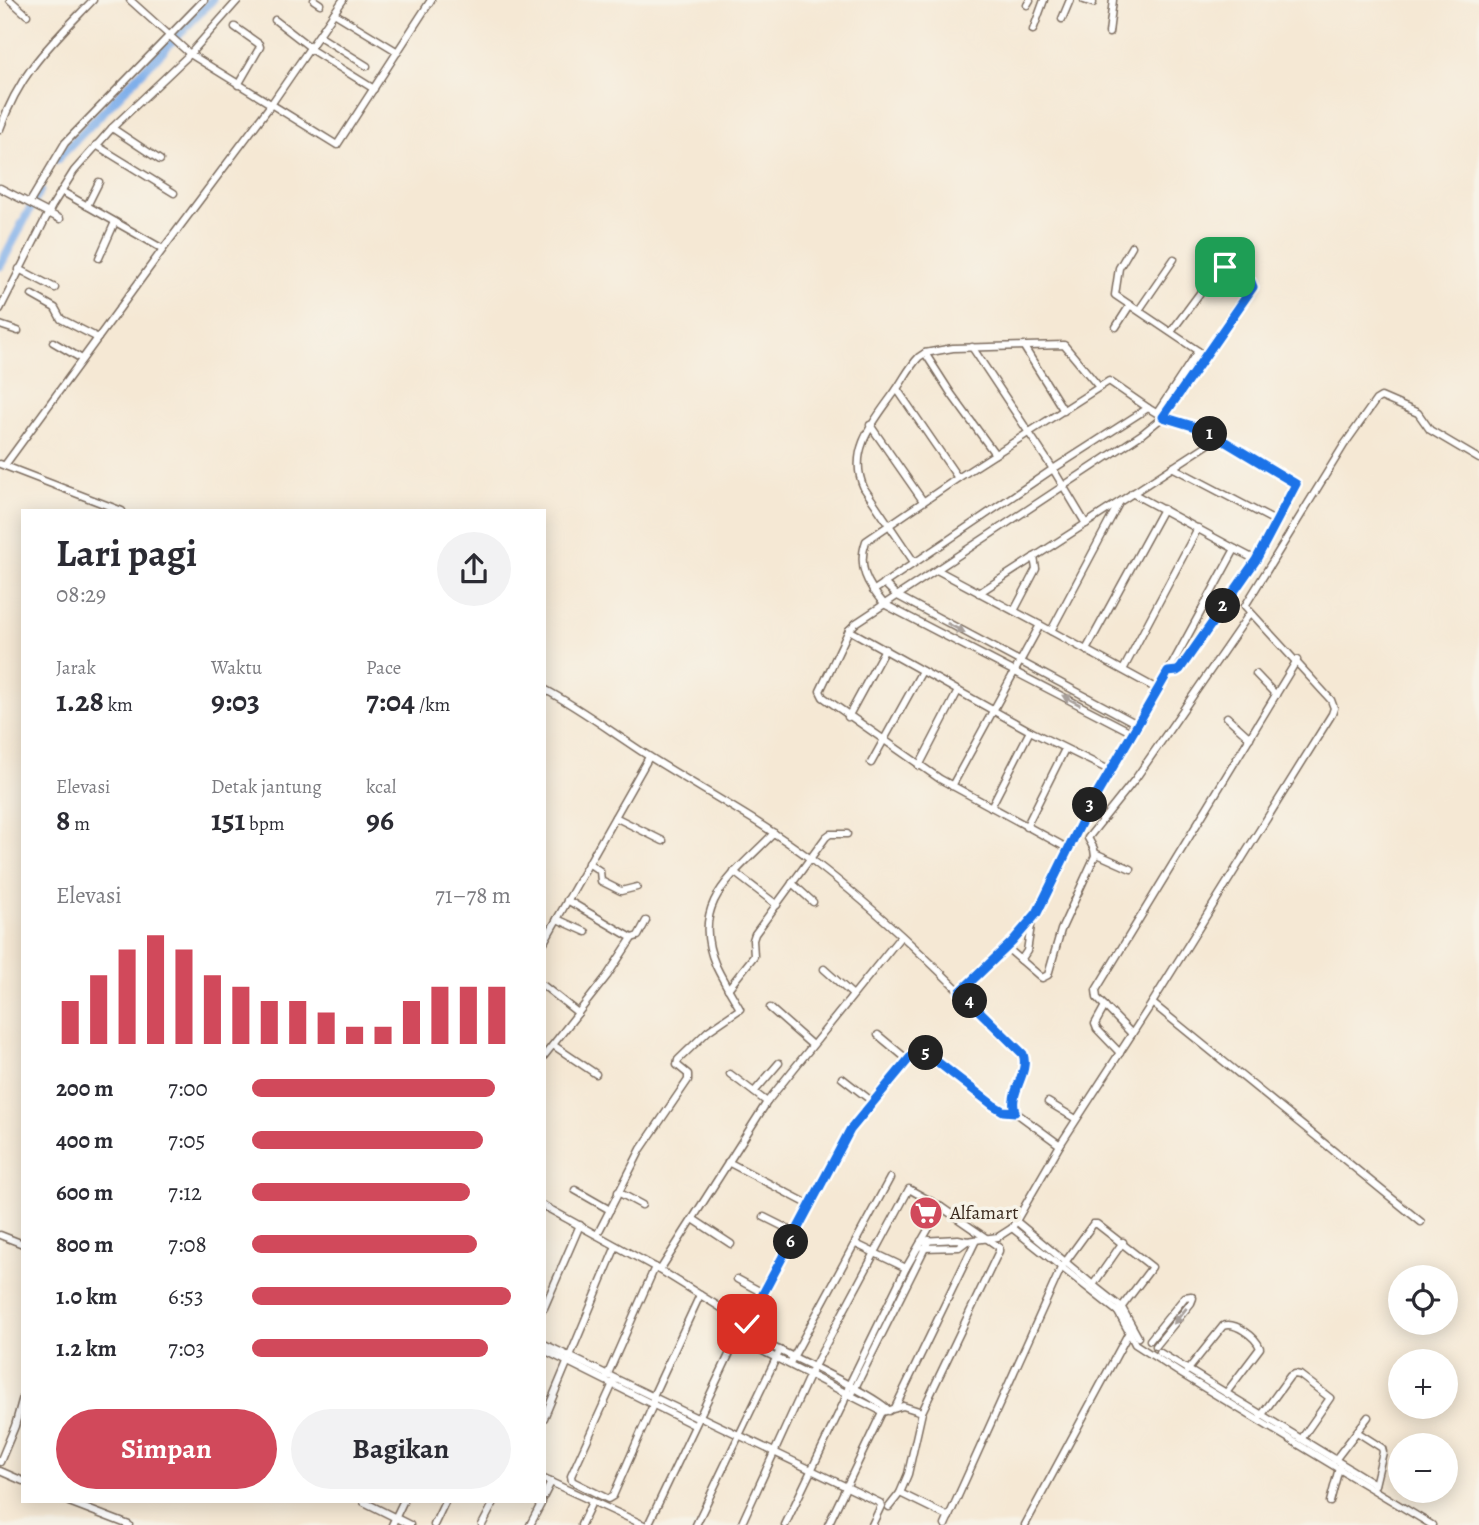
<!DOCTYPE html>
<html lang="id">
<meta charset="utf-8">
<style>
body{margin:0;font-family:Alegreya,serif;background:#f2f2f3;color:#2b2b33;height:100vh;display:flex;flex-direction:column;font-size:26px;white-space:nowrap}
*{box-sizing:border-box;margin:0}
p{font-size:23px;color:#7c7c81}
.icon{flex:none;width:38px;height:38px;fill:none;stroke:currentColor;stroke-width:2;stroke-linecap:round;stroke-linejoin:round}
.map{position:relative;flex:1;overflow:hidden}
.side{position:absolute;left:21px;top:509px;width:525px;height:994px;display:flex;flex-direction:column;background:#fff;border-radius:0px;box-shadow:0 4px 18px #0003}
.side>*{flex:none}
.buttons{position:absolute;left:1388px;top:1265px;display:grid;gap:14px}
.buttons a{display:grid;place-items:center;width:70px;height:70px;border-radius:50%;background:#fff;box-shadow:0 4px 18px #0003;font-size:35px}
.pin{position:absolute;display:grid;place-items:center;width:60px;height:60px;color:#fff;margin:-30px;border-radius:14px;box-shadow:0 4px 10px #0006}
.km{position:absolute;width:35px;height:35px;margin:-18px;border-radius:50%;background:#222;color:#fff;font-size:19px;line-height:35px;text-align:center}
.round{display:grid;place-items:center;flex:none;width:74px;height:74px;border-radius:37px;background:#f2f2f3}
.head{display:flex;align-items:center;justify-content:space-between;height:119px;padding:0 35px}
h1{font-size:38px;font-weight:700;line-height:52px}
.figures{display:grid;grid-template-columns:repeat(3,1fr);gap:10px;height:119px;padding:7px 35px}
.figures div{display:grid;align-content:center}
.figures b{font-size:30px;font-weight:700}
.figures small{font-size:19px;font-weight:400}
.figures p{font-size:19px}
.chart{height:196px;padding:14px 35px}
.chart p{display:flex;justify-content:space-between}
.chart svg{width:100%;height:126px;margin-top:7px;stroke:#d1495b;stroke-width:6}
.primary-button{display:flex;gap:14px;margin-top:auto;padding:14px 35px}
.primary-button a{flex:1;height:80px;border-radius:42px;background:#d1495b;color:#fff;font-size:28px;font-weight:700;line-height:80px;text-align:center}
.primary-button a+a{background:#f2f2f3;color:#2b2b33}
ul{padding:0 35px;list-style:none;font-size:23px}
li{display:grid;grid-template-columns:112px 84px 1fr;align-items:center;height:52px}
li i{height:18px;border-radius:9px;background:#d1495b}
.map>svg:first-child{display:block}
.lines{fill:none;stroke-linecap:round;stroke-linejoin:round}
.canal{stroke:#7fafea;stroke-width:9}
.minor-casing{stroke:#7c6c5e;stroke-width:9}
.minor{stroke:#fff;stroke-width:6}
.oneway{fill:#a79f9a}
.route-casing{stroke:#fff;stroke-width:14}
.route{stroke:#1a73e8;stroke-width:9}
.labels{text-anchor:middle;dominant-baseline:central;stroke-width:7;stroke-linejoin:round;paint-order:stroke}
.poi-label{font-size:19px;fill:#3b2a1e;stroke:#f7f3e8;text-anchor:start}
</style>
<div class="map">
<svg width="1479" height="1525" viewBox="0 0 1479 1525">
<rect width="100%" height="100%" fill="#f7f3e8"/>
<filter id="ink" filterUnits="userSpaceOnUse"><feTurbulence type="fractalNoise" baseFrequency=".0143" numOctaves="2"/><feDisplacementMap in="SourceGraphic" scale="14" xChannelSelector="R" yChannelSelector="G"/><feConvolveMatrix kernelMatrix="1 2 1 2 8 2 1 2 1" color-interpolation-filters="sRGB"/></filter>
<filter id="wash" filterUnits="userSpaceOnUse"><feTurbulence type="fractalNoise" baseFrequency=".00686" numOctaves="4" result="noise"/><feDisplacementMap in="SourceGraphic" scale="28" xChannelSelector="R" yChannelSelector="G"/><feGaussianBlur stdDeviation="1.57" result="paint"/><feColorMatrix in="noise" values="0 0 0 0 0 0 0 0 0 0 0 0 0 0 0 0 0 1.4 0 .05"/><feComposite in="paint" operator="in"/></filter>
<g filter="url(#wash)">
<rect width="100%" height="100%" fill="#f5e8d4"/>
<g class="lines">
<!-- canal -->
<g class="canal">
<polyline points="57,159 212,0"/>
<polyline points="0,266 40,190"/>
</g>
</g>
</g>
<g filter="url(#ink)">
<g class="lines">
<defs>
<g id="minor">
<polyline points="10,0 27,15"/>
<polyline points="130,0 190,54 337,145 431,0"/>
<polyline points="314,0 320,4"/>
<polyline points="1084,0 1093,3"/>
<polyline points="1027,5 1030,0"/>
<polyline points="334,13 398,52"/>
<polyline points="1062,19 1070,0"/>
<polyline points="275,20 311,48"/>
<polyline points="235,27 259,44 260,47 238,85"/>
<polyline points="1033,30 1044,0"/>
<polyline points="1109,33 1113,0"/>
<polyline points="319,36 367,66"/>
<polyline points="310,49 374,89"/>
<polyline points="112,128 160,160"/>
<path d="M 0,129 C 20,71 52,43 93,0"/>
<polyline points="96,145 174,193"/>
<polyline points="0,188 60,219"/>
<polyline points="61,191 163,249"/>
<polyline points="30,202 65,143 204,0"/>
<polyline points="87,206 99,182"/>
<polyline points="1132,246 1119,268 1115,295 1204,355"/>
<polyline points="99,258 115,222"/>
<polyline points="19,269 55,288"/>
<polyline points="32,295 55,308 61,319 98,338"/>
<polyline points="0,309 52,206 74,171 112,128 190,54 238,0"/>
<polyline points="1139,310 1174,259"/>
<polyline points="0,325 18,331"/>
<polyline points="1116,327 1130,305"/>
<polyline points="53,342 82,359"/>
<polyline points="1024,347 1064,411"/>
<polyline points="925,353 953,348 1064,345 1099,387"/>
<polyline points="897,389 958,478"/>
<polyline points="1148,408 1163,417 1196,427 1218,438 1296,484 1256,560 1180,669 1177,671 1168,672"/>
<polyline points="1157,413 1198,351"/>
<polyline points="870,425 923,501"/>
<polyline points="0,464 122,511"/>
<polyline points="5,465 163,249 270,106 343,0"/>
<polyline points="1172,467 1277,522"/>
<path d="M 1086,524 L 1053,469 L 1148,408 L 1109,381 L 958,478 L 866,541 C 857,567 867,584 884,604 L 1131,732"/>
<polyline points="1235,549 1256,560"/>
<path d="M 914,562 L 864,488 C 847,451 874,421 894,393 C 903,381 909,367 919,357 L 925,353 L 952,395 L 995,454"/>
<polyline points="937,570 1040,625 952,786"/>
<polyline points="884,583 896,595 1137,724"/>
<polyline points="873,591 1053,469 972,347"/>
<polyline points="979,593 1218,438"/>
<polyline points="1014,611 1036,569 1034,557"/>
<polyline points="1040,625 1157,689"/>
<polyline points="849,630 1030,731 1109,770"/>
<polyline points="1051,631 1119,503"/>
<polyline points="1086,650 1163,509"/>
<polyline points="1123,670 1198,528"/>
<polyline points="1256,674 1276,695"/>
<path d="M 544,689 C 580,708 613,733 647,755 C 702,790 761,821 812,860 C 888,918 956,987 1023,1054 C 1030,1073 1008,1092 1015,1112 L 1060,1145"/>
<polyline points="848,717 885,649"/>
<polyline points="1227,717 1250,738"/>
<polyline points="871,763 922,671"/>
<polyline points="919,766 958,691"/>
<polyline points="991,807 1030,731"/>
<polyline points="615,817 663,841"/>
<polyline points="1026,827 1065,749"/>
<polyline points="1067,848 940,779 823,697 820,691 849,630 856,623 1142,434 1163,417 1250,291 1253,284 1220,266 1171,332"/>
<polyline points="1095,853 1131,869"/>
<polyline points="588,863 600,871 601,881 621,891 637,887"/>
<polyline points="734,872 777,905"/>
<polyline points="792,883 813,902"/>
<polyline points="567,900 632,938"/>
<polyline points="557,919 586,932"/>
<polyline points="544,942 649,757"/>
<polyline points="1006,947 1042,978 1048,975 1061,930 1095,856 1094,849 1088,838 1136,778 1250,613"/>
<polyline points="1021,960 1027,951 1032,919"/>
<polyline points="824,969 853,995"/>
<polyline points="544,986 578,1013 544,1056"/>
<polyline points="728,989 754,956 753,940 755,934 826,837 830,834 847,834"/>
<polyline points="960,992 1012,942 1037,913 1086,813 1168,672 1235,549 1132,493"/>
<polyline points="1152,1003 1421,1222"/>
<polyline points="1105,1006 1095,1024 1097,1029 1120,1053"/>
<polyline points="770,1008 812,1045"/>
<polyline points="578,1013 607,976 632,938 638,936 646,921"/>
<polyline points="1132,1034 1097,998 1096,990 1297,660"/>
<polyline points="878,1035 908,1060"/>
<polyline points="553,1045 596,1074"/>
<polyline points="730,1074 767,1102"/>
<polyline points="842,1078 874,1103"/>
<polyline points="754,1092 779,1063"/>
<polyline points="1048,1102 1076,1119"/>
<polyline points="728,1162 810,1205"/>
<polyline points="575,1190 610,1210"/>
<polyline points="618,1192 642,1205"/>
<polyline points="544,1206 660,1270 747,1324"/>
<polyline points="764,1217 796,1233"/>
<polyline points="693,1219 731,1244"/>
<polyline points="1016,1221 1093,1285 1123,1242"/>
<polyline points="1012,1228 1118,1312 1129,1332"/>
<polyline points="0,1235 23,1244"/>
<path d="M 597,1235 L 641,1149 L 688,1080 L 688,1074 L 677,1065 L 678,1060 L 708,1031 L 740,1009 C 732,995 723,981 716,966 C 688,902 735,874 774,833"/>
<polyline points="921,1241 958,1239 967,1241 998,1237 1012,1228 1060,1145 1152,1003 1332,714 1334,708 1331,700 1245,606 1344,445 1376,400 1381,397 1418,413 1430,430 1479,459"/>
<polyline points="856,1244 906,1268"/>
<polyline points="923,1248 959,1247 967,1241"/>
<polyline points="660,1270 767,1102 901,936"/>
<polyline points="737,1279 763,1293"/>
<polyline points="1093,1285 1122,1308 1138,1337"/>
<polyline points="544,1308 580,1225"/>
<path d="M 741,1332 C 764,1343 880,1396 889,1411"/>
<polyline points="737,1338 883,1412 903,1406 922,1412"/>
<polyline points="1150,1340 1185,1297 1191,1296 1193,1298 1191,1303 1156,1346"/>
<polyline points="544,1344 697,1418"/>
<polyline points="544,1350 694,1425"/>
<polyline points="1159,1352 1375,1484"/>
<polyline points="790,1363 890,1178"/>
<path d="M 1187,1371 L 1223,1326 C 1235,1321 1256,1337 1260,1348 L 1226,1393"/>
<polyline points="607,1376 655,1267"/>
<polyline points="615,1379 571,1476 572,1481 608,1499 613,1496 653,1405 653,1396 700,1295"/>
<polyline points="851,1396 929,1240"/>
<polyline points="895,1408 976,1240"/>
<polyline points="699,1416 880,1503 881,1506 872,1525"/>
<polyline points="1261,1416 1290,1376 1295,1374 1300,1375 1330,1398 1302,1438"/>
<polyline points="544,1418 616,1246"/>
<polyline points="1357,1432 1382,1448 1383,1452 1375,1485"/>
<polyline points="1335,1460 1368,1417"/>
<polyline points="0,1462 15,1426 23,1397"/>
<polyline points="0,1471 23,1481"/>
<polyline points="544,1479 644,1525"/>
<polyline points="900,1493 949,1517"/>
<polyline points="544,1496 551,1482"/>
<polyline points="69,1502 129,1525"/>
<polyline points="364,1502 410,1525"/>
<polyline points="1330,1502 1339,1468"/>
<polyline points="392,1525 403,1502"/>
<polyline points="434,1525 445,1502"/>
<polyline points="482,1525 494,1502"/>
<polyline points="530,1525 542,1502"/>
<polyline points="581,1525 592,1502"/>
<polyline points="648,1525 737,1338 747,1324 850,1130 917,1049 922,1050 993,1105 1003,1111 1015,1112"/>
<polyline points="696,1525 780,1350"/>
<polyline points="741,1525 810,1374 909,1189 941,1207 999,1247 999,1251 922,1412 908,1474 900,1493 889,1507"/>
<polyline points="785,1525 844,1402 849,1385 906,1268 941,1207"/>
<polyline points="828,1525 883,1410"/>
<polyline points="945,1525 1061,1268 1093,1224 1097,1224 1152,1267 1118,1312"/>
<polyline points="1025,1525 1129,1332 1135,1344 1183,1375 1432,1525"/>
</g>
</defs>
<!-- minor casing -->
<use href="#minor" class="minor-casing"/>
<!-- minor -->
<use href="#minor" class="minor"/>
</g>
<!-- one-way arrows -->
<defs><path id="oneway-solid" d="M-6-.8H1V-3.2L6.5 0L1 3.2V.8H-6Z" transform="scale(1.75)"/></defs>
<g class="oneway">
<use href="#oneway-solid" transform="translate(956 628) rotate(28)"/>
<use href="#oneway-solid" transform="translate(1071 700) rotate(-152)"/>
<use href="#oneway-solid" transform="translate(1180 1316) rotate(129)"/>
</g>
</g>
<g class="lines" filter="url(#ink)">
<defs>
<path id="route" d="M 747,1324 L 850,1130 L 917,1049 L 922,1050 L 993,1105 L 1003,1111 L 1015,1112 C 1008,1092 1030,1073 1023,1054 L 960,992 L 1012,942 L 1037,913 L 1086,813 L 1168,672 L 1177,671 L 1180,669 L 1256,560 L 1296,484 L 1219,438 L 1196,427 L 1163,417 L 1253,287 L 1251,282 L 1225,267"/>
</defs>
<!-- route casing -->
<use href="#route" class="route-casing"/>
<!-- route -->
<use href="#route" class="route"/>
</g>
<!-- icons -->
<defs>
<symbol id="supermarket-disc" viewBox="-11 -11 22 22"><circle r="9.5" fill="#d1495b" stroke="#f7f3e8"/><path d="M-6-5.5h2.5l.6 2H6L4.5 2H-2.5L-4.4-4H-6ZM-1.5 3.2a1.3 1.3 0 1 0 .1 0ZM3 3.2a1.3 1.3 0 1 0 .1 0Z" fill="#fff"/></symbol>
</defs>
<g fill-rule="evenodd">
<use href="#supermarket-disc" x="907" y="1194" width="38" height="38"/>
</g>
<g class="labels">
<!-- poi labels -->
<g class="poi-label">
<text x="950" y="1213">Alfamart</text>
</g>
</g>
</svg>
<div class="buttons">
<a><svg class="icon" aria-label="locate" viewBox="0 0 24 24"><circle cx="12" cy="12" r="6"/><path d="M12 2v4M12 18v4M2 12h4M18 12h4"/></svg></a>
<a>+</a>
<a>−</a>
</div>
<div class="pin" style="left:1225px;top:267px;background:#1e9e55"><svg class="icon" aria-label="arrive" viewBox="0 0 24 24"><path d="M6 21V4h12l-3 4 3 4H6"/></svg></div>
<div class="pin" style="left:747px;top:1324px;background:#d93025"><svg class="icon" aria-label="check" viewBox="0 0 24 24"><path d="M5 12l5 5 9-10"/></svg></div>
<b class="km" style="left:1210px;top:434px">1</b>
<b class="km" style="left:1223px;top:606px">2</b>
<b class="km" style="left:1090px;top:805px">3</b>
<b class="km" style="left:970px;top:1001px">4</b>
<b class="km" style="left:926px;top:1053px">5</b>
<b class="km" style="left:791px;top:1242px">6</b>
<section class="side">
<div class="head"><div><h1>Lari pagi</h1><p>08:29</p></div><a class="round"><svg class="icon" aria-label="share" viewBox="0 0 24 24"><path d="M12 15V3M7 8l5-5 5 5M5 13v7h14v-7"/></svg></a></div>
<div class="figures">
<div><p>Jarak</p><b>1.28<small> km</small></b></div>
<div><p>Waktu</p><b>9:03</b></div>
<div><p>Pace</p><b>7:04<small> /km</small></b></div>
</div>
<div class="figures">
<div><p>Elevasi</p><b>8<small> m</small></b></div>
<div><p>Detak jantung</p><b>151<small> bpm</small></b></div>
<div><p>kcal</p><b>96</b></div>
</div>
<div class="chart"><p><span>Elevasi</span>71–78 m</p>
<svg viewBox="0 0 160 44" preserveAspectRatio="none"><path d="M5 44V29M15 44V20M25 44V11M35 44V6M45 44V11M55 44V20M65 44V24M75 44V29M85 44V29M95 44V33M105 44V38M115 44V38M125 44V29M135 44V24M145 44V24M155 44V24"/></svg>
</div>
<ul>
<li><b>200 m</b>7:00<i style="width:94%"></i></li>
<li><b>400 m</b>7:05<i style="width:89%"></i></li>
<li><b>600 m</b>7:12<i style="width:84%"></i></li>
<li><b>800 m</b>7:08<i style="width:87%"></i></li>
<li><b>1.0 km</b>6:53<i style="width:100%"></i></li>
<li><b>1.2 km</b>7:03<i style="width:91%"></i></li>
</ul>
<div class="primary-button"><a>Simpan</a><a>Bagikan</a></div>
</section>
</div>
